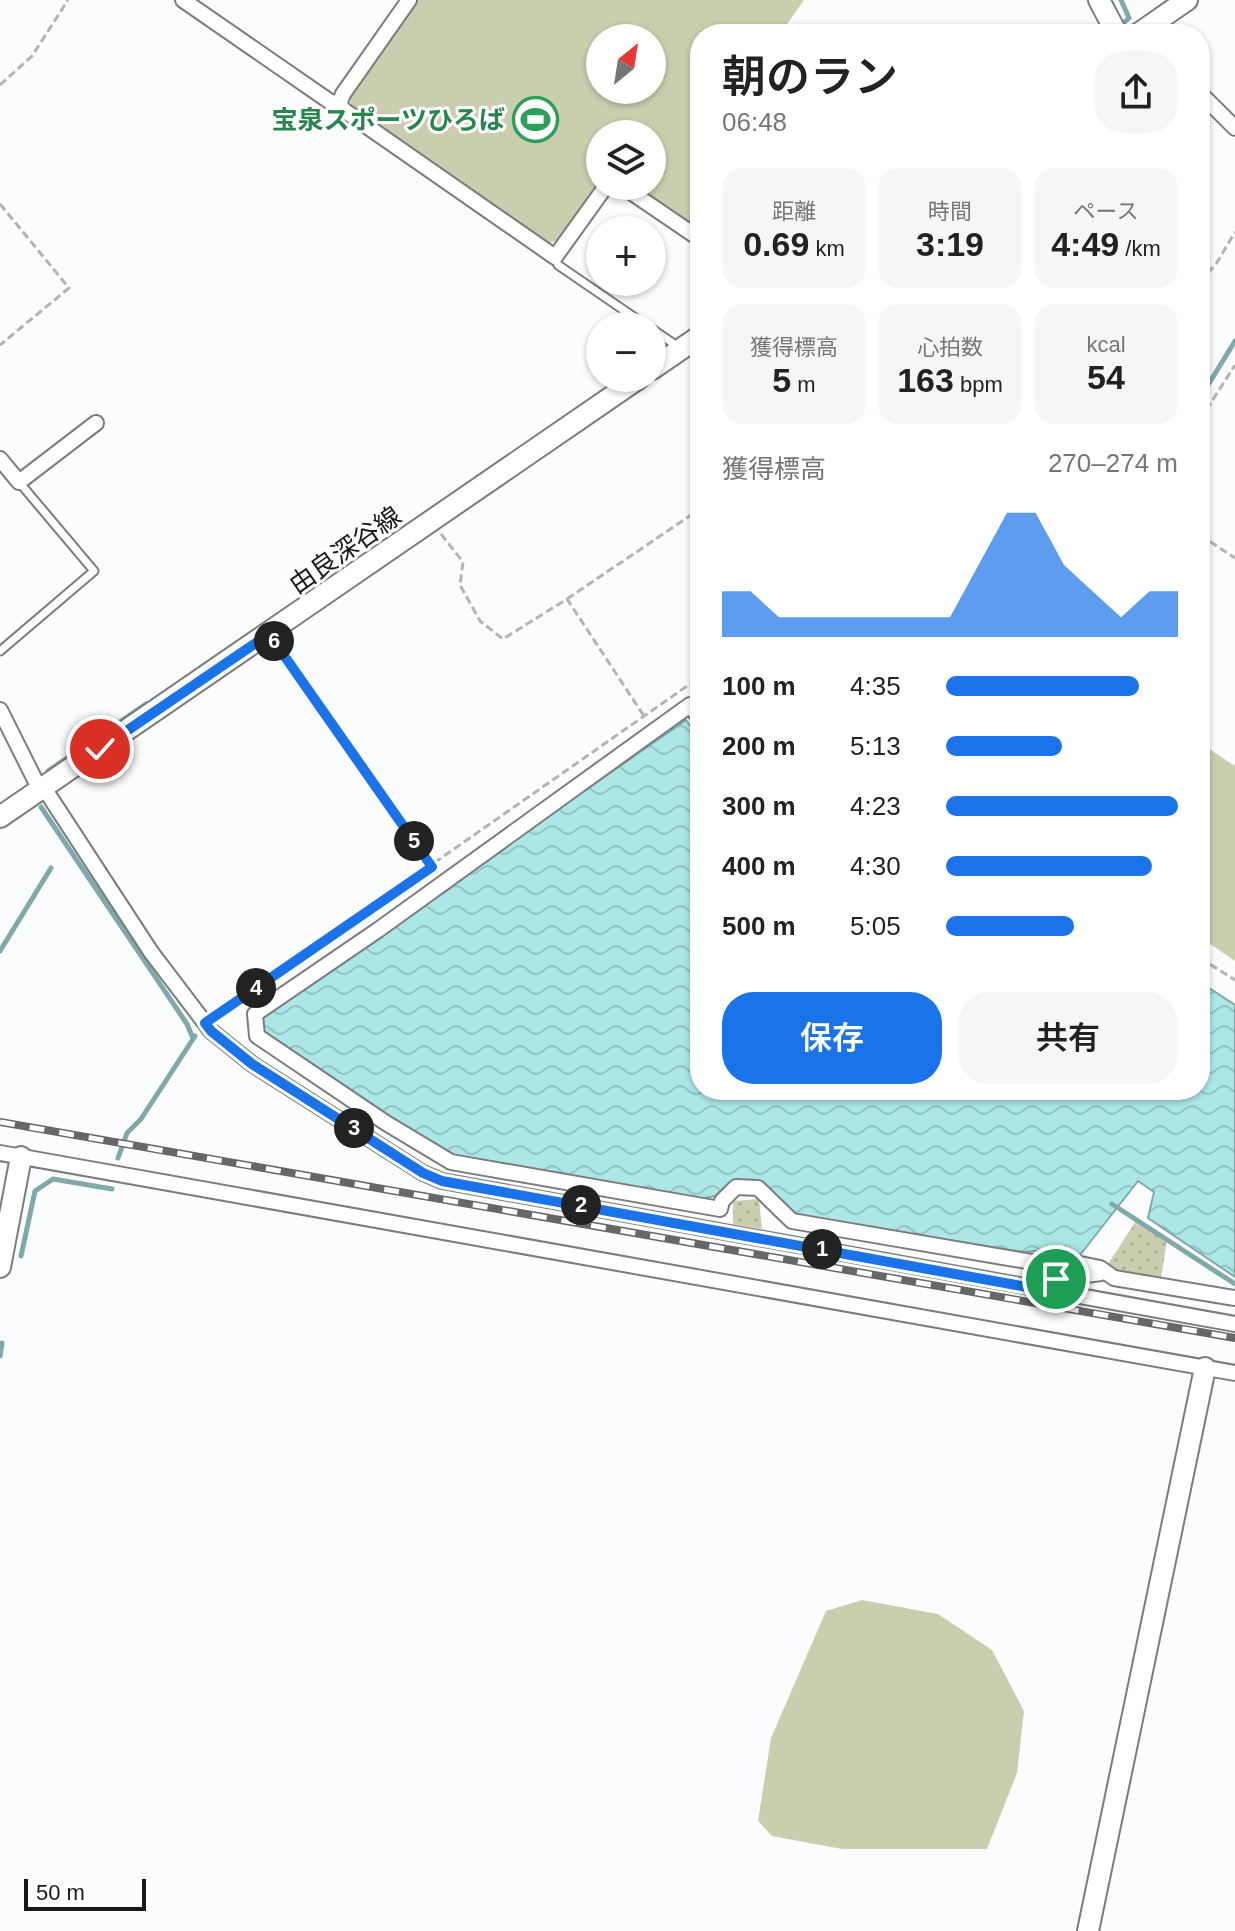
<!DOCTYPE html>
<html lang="ja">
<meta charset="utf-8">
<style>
body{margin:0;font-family:Arial,"Noto Sans JP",sans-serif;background:#f6f6f6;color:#222;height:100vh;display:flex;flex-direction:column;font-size:30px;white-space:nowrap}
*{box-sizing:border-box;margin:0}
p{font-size:26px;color:#767676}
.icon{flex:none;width:44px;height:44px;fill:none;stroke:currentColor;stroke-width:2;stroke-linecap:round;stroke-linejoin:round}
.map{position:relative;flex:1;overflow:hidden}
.side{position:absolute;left:690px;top:24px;width:520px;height:1076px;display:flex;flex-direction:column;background:#fff;border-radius:32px;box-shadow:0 2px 6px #0004}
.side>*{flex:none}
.needle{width:52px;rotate:30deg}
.fabs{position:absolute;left:586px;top:24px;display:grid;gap:16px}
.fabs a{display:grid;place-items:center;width:80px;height:80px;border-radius:50%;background:#fff;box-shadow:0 2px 6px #0004;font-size:40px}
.scale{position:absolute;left:24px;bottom:20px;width:122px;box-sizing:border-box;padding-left:8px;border:4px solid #181819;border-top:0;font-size:22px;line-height:28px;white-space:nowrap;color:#181819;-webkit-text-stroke:6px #fff;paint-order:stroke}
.pin{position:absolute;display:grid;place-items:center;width:68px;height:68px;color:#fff;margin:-34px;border:4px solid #fff;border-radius:50%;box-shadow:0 2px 8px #0007}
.km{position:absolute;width:40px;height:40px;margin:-20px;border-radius:50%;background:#222;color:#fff;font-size:22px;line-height:40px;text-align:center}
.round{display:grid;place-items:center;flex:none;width:84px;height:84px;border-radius:32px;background:#f6f6f6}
.head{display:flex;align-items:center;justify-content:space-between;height:136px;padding:0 32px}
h1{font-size:44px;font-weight:600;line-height:60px}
.figures{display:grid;grid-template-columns:repeat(3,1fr);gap:12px;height:136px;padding:8px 32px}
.figures div{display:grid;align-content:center;border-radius:20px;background:#f6f6f6;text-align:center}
.figures b{font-size:34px;font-weight:600}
.figures small{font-size:22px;font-weight:400}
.figures p{font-size:22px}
.chart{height:224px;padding:16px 32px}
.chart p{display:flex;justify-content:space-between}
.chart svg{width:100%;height:144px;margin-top:8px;fill:#1a73e8;opacity:.7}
.button{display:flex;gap:16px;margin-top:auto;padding:16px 32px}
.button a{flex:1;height:92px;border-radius:32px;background:#1a73e8;color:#fff;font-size:32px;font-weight:600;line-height:92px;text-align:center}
.button a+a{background:#f6f6f6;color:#222}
ul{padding:0 32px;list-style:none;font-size:26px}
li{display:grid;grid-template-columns:128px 96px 1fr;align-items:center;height:60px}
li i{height:20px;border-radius:10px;background:#1a73e8}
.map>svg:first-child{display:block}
.grass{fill:url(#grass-dots)}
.pitch{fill:#cbceae;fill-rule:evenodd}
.water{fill:url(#water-waves);stroke:#80a9aa;stroke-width:2}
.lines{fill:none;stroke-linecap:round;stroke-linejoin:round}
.stream{stroke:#80a9aa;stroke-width:5}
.lane-casing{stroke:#7b7c7d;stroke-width:11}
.street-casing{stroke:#7b7c7d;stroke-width:18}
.secondary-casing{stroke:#7b7c7d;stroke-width:24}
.path{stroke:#b3b4b5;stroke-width:3;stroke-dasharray:8 4;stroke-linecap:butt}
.lane{stroke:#fff;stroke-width:7}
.street{stroke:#fff;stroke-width:14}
.secondary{stroke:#fff;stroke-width:20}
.rail-casing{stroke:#676768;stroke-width:8}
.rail{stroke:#fff;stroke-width:5;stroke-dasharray:15;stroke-linecap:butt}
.route-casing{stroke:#fff;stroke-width:16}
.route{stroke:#1a73e8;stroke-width:10}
.labels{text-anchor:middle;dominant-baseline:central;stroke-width:6;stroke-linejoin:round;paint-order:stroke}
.leisure-label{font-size:26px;font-weight:bold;fill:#27864d;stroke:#fff;text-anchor:end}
.street-label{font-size:26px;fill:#181819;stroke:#fff}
</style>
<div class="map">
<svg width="1235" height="1931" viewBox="0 0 1235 1931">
<defs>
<pattern id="grass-dots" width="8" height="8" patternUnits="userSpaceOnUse" patternTransform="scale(2)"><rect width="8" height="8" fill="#cbceae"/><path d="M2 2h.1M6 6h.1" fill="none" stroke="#aeb095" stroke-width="1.8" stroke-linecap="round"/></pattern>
<pattern id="water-waves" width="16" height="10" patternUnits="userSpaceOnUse" patternTransform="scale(2)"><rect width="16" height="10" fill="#ace7e8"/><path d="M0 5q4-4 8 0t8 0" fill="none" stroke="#93c5c6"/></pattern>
</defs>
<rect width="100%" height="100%" fill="#fbfcfd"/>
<!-- grass -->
<g class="grass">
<polygon points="759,1199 762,1229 733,1224 733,1201"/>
<polygon points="1136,1221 1167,1239 1161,1279 1110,1271 1108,1264"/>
</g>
<!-- pitch -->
<g class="pitch">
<path d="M 418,0 L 804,0 L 780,34 L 700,34 L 700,233 L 632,186 L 652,186 L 652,134 L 600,134 L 600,179 L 558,240 L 549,243 L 351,105 L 350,98 ZM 600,38 L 652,38 L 652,90 L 600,90 Z"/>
<polygon points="1200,743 1235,766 1235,961 1200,937"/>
<polygon points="862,1600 938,1614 992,1650 1024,1711 1017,1773 987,1849 842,1849 772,1836 758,1821 771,1738 826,1611"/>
</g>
<!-- water -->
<polygon class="water" points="686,720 700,740 700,1090 1200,1090 1200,982 1235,1005 1235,1277 1148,1218 1154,1192 1138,1181 1080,1255 1050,1250 1022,1252 794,1216 761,1186 727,1185 715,1196 694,1200 451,1157 261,1035 260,1016"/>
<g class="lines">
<!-- stream -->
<g class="stream">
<polyline points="1118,28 1129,18 1121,0"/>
<polyline points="1200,398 1235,341"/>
<polyline points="48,771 146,704"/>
<polyline points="41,807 187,1024 192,1036"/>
<polyline points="0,951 51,868"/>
<polyline points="118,1158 127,1133 141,1119 195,1036"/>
<polyline points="1112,1204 1235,1284"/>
<polyline points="21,1256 35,1191 53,1179 112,1189"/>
<polyline points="0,1356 2,1343"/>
</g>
<defs>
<g id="lane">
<polyline points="555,257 558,265 647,326"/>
<polyline points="652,329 680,348"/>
<polyline points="0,651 94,571 19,482"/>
</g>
<g id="street">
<polyline points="183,0 329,101 339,105"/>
<polyline points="409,0 343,94 339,105 345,111 555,257 606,186"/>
<polyline points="1200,93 1235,128"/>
<polyline points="622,186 700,239"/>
<polyline points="0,459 19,482 96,423"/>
<polyline points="0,710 40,790"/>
<polyline points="700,719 690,705 378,930 255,1014 257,1036 386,1123 451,1162 720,1209 722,1201 736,1187 758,1188 792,1221 1038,1263 1051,1258 1100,1268 1114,1278 1235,1298"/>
<polyline points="44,788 151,952 211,1031 252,1064 423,1173 442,1181 1235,1324"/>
<polyline points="0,1153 1235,1373"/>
<polyline points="1049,1291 1056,1279 1101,1273"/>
</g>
<g id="secondary">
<polyline points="1099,0 1117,34"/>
<polyline points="1138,34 1187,0"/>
<polyline points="652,369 700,336"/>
<polyline points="0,817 639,378"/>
<polyline points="0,1267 21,1157"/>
<polyline points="1088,1931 1205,1368"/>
</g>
</defs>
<!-- lane casing -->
<use href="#lane" class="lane-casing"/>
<!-- street casing -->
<use href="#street" class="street-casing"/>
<!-- secondary casing -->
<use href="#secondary" class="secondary-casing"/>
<!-- path -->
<g class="path">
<polyline points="0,85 32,56 68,0"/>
<polyline points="0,204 69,288 0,345"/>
<polyline points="1200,282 1216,264 1235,232"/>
<polyline points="1200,420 1235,365"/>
<polyline points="441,534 463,562 460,585 480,621 503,639 567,599 644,716"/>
<polyline points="1200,535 1235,558"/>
<polyline points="567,599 700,509"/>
<polyline points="278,647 432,867"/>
<polyline points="1200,958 1235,980"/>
<polyline points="218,1014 700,677"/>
</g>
<!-- lane -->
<use href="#lane" class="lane"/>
<!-- street -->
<use href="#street" class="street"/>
<!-- secondary -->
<use href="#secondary" class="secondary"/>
<defs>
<polyline id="rail" points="0,1122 1235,1338"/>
</defs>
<!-- rail casing -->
<use href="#rail" class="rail-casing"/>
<!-- rail -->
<use href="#rail" class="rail"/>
</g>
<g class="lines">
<defs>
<polyline id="route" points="100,749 269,634 432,867 205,1023 211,1031 252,1064 423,1173 442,1181 1049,1291 1056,1279"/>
</defs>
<!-- route casing -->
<use href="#route" class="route-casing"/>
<!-- route -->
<use href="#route" class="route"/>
</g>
<!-- icons -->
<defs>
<symbol id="stadium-ring" viewBox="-11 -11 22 22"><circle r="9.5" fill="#fff" stroke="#2e9e5b" stroke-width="1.5"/><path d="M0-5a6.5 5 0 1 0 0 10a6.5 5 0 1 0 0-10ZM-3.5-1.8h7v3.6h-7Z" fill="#2e9e5b"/></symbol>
</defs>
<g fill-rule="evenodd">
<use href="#stadium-ring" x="510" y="94" width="51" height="51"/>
</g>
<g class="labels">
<!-- leisure labels -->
<g class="leisure-label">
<text x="505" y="120">宝泉スポーツひろば</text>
</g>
<!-- street labels -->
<g class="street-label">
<text transform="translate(345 550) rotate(-35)">由良深谷線</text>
</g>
</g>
</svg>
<div class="fabs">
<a><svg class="needle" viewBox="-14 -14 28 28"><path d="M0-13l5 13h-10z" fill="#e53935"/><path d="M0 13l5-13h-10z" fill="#767676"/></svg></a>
<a><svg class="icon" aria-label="layers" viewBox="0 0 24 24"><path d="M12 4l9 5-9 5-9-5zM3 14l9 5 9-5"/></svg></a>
<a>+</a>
<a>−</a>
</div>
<div class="scale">50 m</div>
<div class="pin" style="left:1056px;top:1279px;background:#1e9e55"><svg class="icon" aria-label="arrive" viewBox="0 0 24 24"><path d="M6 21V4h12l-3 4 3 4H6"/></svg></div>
<div class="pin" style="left:100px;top:749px;background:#d93025"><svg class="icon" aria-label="check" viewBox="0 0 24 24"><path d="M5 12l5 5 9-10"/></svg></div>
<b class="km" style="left:822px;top:1249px">1</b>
<b class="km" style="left:581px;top:1205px">2</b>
<b class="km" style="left:354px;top:1128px">3</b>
<b class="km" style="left:256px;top:988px">4</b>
<b class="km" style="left:414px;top:841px">5</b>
<b class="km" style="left:274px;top:641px">6</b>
<section class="side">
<div class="head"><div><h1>朝のラン</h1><p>06:48</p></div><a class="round"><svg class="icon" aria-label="share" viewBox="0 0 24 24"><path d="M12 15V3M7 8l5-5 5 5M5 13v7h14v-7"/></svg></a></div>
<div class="figures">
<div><p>距離</p><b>0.69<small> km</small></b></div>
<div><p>時間</p><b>3:19</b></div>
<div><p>ペース</p><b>4:49<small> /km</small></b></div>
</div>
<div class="figures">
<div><p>獲得標高</p><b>5<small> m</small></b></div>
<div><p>心拍数</p><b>163<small> bpm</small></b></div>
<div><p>kcal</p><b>54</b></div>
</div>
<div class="chart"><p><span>獲得標高</span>270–274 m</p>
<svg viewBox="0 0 160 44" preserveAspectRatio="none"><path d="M0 44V30L10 30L20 38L30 38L40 38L50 38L60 38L70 38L80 38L90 22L100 6L110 6L120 22L130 30L140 38L150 30L160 30V44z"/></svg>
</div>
<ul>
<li><b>100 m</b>4:35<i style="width:83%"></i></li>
<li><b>200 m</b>5:13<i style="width:50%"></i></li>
<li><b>300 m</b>4:23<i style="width:100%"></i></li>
<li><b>400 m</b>4:30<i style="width:89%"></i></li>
<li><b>500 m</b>5:05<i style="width:55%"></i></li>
</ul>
<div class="button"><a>保存</a><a>共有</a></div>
</section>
</div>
